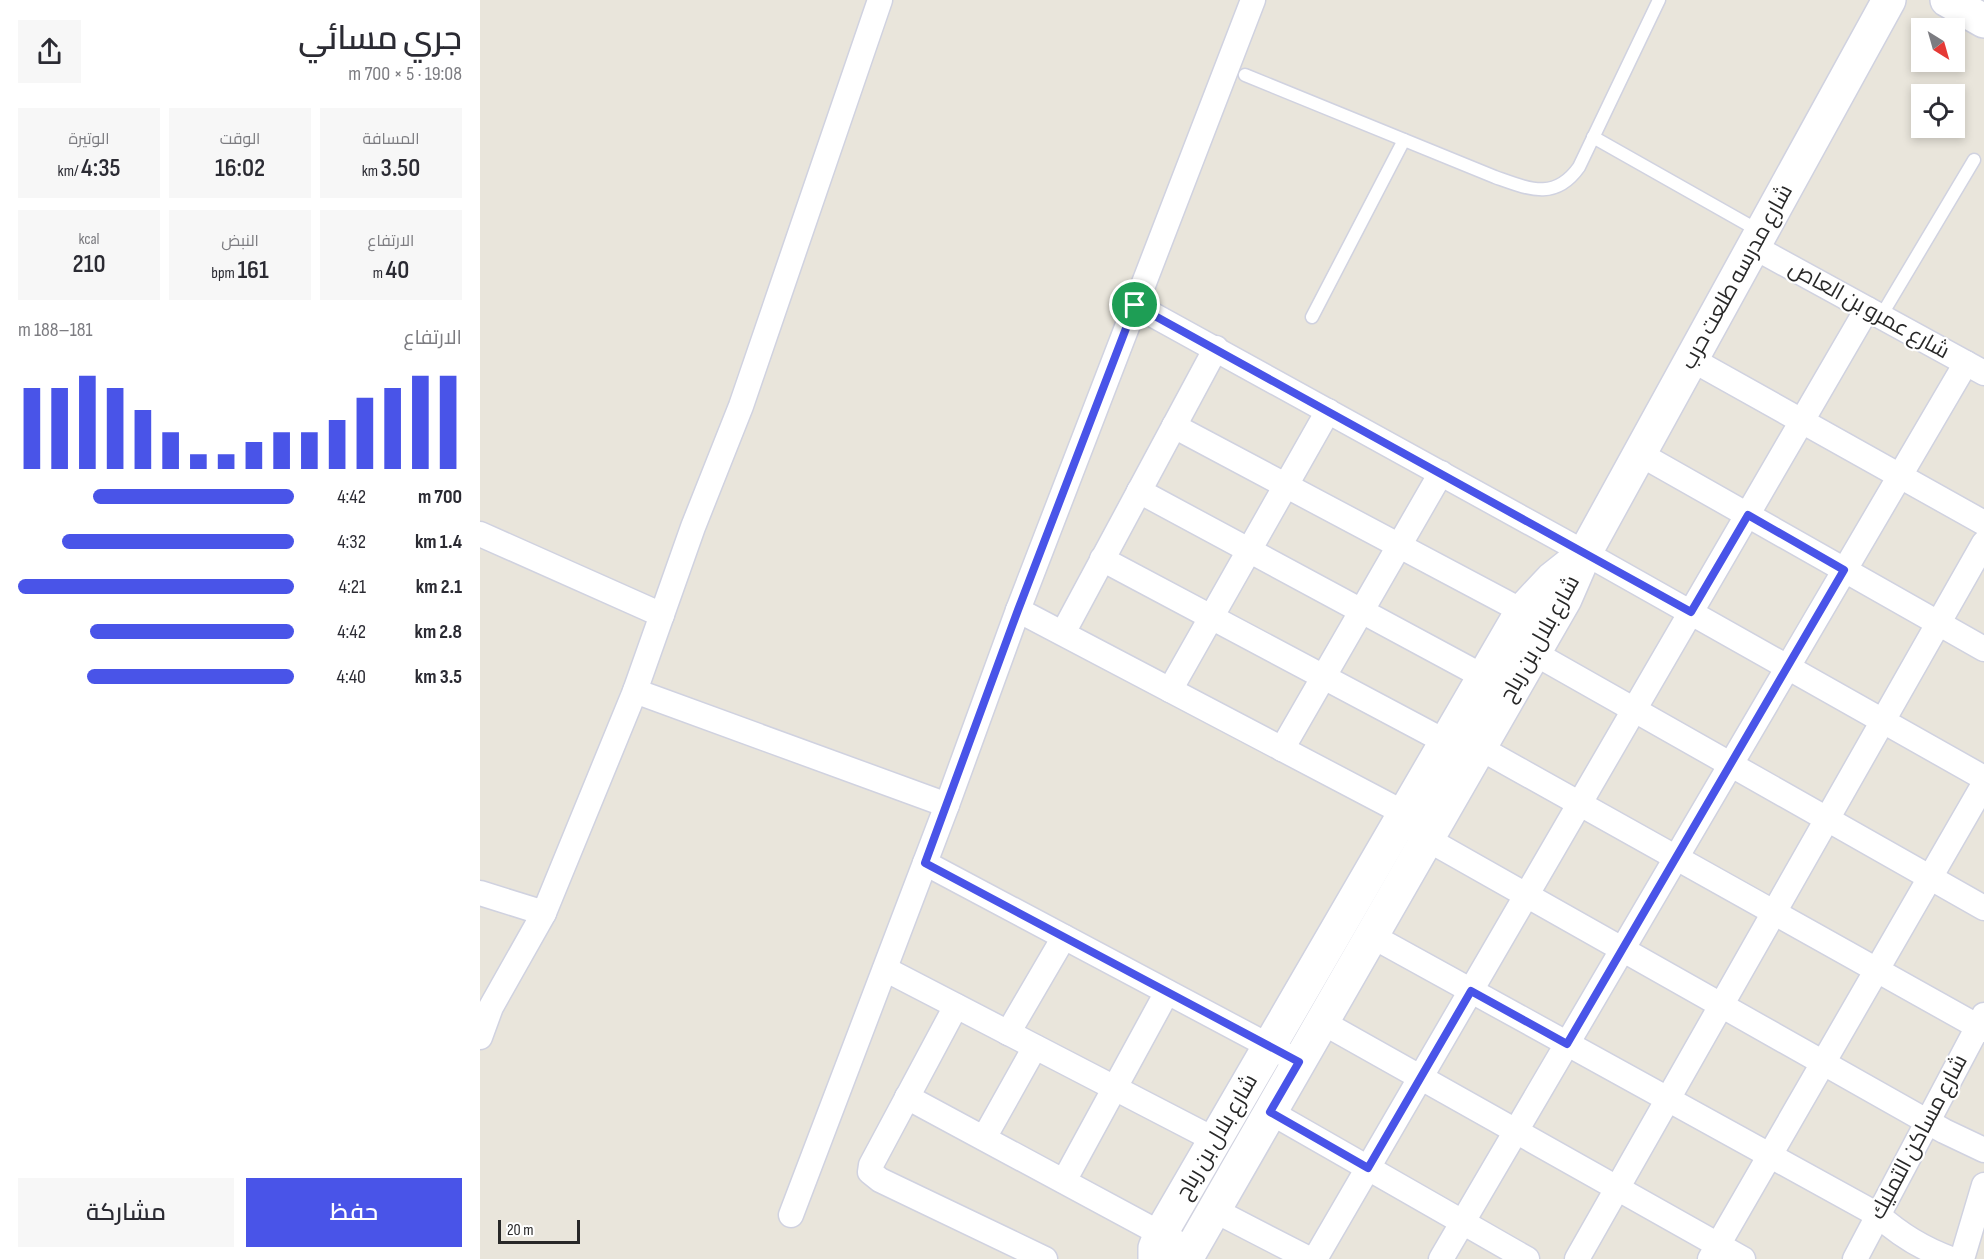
<!DOCTYPE html>
<html lang="ar">
<meta charset="utf-8">
<style>
body{margin:0;font-family:"Sofia Sans Condensed",Cairo,sans-serif;background:#f7f7f7;color:#2b2b33;direction:rtl;height:100vh;display:flex;flex-direction:column;font-size:22px;white-space:nowrap}
*{box-sizing:border-box;margin:0}
p{font-size:20px;color:#7c7c81}
.icon{flex:none;width:33px;height:33px;fill:none;stroke:currentColor;stroke-width:2;stroke-linecap:round;stroke-linejoin:round}
.map{position:relative;flex:1;overflow:hidden;direction:ltr}
.details{display:flex;flex-direction:column;background:#fff;width:480px}
.details>*{flex:none}
.needle{width:39px;rotate:143deg}
.tools{position:absolute;left:1431px;top:18px;display:grid;gap:12px}
.tools a{display:grid;place-items:center;width:54px;height:54px;border-radius:0px;background:#fff;box-shadow:0 3px 9px #0003;font-size:30px}
.scale{position:absolute;left:18px;bottom:15px;width:82px;box-sizing:border-box;padding-left:6px;border:3px solid #282828;border-top:0;font-size:16px;line-height:21px;white-space:nowrap;color:#282828;-webkit-text-stroke:4px #fff;paint-order:stroke}
.pin{position:absolute;display:grid;place-items:center;width:51px;height:51px;color:#fff;margin:-26px;border:3px solid #fff;border-radius:50%;box-shadow:0 2px 6px #0007}
.round{display:grid;place-items:center;flex:none;width:63px;height:63px;border-radius:0px;background:#f7f7f7}
.overview{display:flex;align-items:center;justify-content:space-between;height:102px;padding:0 18px}
h1{font-size:33px;font-weight:600;line-height:45px}
.figures{display:grid;grid-template-columns:repeat(3,1fr);gap:9px;height:102px;padding:6px 18px}
.figures div{display:grid;align-content:center;border-radius:0px;background:#f7f7f7;text-align:center}
.figures b{font-size:26px;font-weight:600}
.figures small{font-size:16px;font-weight:400}
.figures p{font-size:16px}
.chart{height:168px;padding:12px 18px}
.chart p{display:flex;justify-content:space-between}
.chart svg{width:100%;height:108px;margin-top:6px;stroke:#4954e8;stroke-width:6}
.action{display:flex;gap:12px;margin-top:auto;padding:12px 18px}
.action a{flex:1;height:69px;border-radius:0px;background:#4954e8;color:#fff;font-size:24px;font-weight:600;line-height:69px;text-align:center}
.action a+a{background:#f7f7f7;color:#2b2b33}
ul{padding:0 18px;list-style:none;font-size:20px}
li{display:grid;grid-template-columns:96px 72px 1fr;align-items:center;height:45px}
li i{height:15px;border-radius:8px;background:#4954e8}
main{display:flex;flex:1;min-height:0}
.map>svg:first-child{display:block}
.lines{fill:none;stroke-linecap:round;stroke-linejoin:round}
.lane-casing{stroke:#d0d2e0;stroke-width:15}
.street-casing{stroke:#d0d2e0;stroke-width:27}
.secondary-casing{stroke:#d0d2e0;stroke-width:36}
.lane{stroke:#fff;stroke-width:12}
.street{stroke:#fff;stroke-width:24}
.secondary{stroke:#fff;stroke-width:33}
.route-casing{stroke:#fff;stroke-width:12}
.route{stroke:#4954e8;stroke-width:8}
.labels{text-anchor:middle;dominant-baseline:central;stroke-width:4.5;stroke-linejoin:round;paint-order:stroke}
.street-label{font-size:22px;fill:#282828;stroke:#fff}
</style>
<main>
<div class="map">
<svg width="1504" height="1259" viewBox="0 0 1504 1259">
<rect width="100%" height="100%" fill="#e9e5db"/>
<g class="lines">
<defs>
<g id="lane">
<path d="M 765,75 L 1015,177 C 1049,189 1075,201 1099,167 L 1179,0"/>
<polyline points="1113,137 1281,232"/>
<polyline points="1401,316 1494,160"/>
<polyline points="832,317 924,140"/>
</g>
<g id="street">
<polyline points="1274,247 1504,373"/>
<polyline points="655,305 1105,553 1504,778"/>
<polyline points="1211,359 1504,523"/>
<polyline points="694,426 1042,611"/>
<polyline points="1160,454 1504,649"/>
<polyline points="659,491 1004,677"/>
<polyline points="0,534 182,615"/>
<polyline points="622,559 966,742"/>
<polyline points="538,610 924,813 938,831 947,839 1464,1131 1504,1150"/>
<polyline points="583,633 736,348"/>
<polyline points="1054,653 1504,908"/>
<polyline points="690,690 848,411"/>
<polyline points="155,691 467,805"/>
<polyline points="1000,748 1504,1030"/>
<polyline points="802,749 961,473"/>
<polyline points="445,863 804,1054"/>
<polyline points="0,893 64,913"/>
<path d="M 892,936 L 1398,1215 C 1420,1235 1443,1249 1471,1259"/>
<polyline points="405,969 735,1140"/>
<polyline points="476,1006 391,1165 390,1172 400,1180 565,1259"/>
<polyline points="842,1022 1263,1259"/>
<polyline points="528,1033 584,937"/>
<polyline points="0,1037 11,1007 64,913 155,691 213,527 261,406 400,0"/>
<polyline points="427,1097 711,1250"/>
<polyline points="790,1112 1047,1259"/>
<polyline points="504,1138 555,1047"/>
<polyline points="584,1181 687,992"/>
<polyline points="734,1210 829,1259"/>
<polyline points="311,1215 467,805 538,610 773,0"/>
<polyline points="835,1259 1387,309"/>
<polyline points="961,1259 1486,363"/>
<polyline points="1097,1259 1504,543"/>
<polyline points="1230,1259 1504,784"/>
<polyline points="1375,1259 1504,1015"/>
<polyline points="1482,1259 1504,1185"/>
</g>
<g id="secondary">
<polyline points="1467,0 1504,21"/>
<polyline points="675,1259 675,1248 681,1233 1042,611 1072,579 1101,556"/>
<polyline points="706,1259 1085,599 1105,553 1409,0"/>
</g>
</defs>
<!-- lane casing -->
<use href="#lane" class="lane-casing"/>
<!-- street casing -->
<use href="#street" class="street-casing"/>
<!-- secondary casing -->
<use href="#secondary" class="secondary-casing"/>
<!-- lane -->
<use href="#lane" class="lane"/>
<!-- street -->
<use href="#street" class="street"/>
<!-- secondary -->
<use href="#secondary" class="secondary"/>
</g>
<g class="lines">
<defs>
<polygon id="route" points="655,305 1211,612 1268,515 1364,570 1087,1044 991,991 888,1168 790,1112 819,1062 445,863 538,610"/>
</defs>
<!-- route casing -->
<use href="#route" class="route-casing"/>
<!-- route -->
<use href="#route" class="route"/>
</g>
<g class="labels">
<!-- street labels -->
<g class="street-label">
<text transform="translate(1257 277) rotate(-61)">شارع مدرسه طلعت حرب</text>
<text transform="translate(1389 310) rotate(29)">شارع عمرو بن العاص</text>
<text transform="translate(1060 639) rotate(-61)">شارع بلال بن رباح</text>
<text transform="translate(737 1137) rotate(-60)">شارع بلال بن رباح</text>
<text transform="translate(1439 1137) rotate(-62)">شارع مساكن التمليك</text>
</g>
</g>
</svg>
<div class="tools">
<a><svg class="needle" viewBox="-14 -14 28 28"><path d="M0-13l5 13h-10z" fill="#e53935"/><path d="M0 13l5-13h-10z" fill="#7c7c81"/></svg></a>
<a><svg class="icon" aria-label="locate" viewBox="0 0 24 24"><circle cx="12" cy="12" r="6"/><path d="M12 2v4M12 18v4M2 12h4M18 12h4"/></svg></a>
</div>
<div class="scale">20 m</div>
<div class="pin" style="left:655px;top:305px;background:#1e9e55"><svg class="icon" aria-label="arrive" viewBox="0 0 24 24"><path d="M6 21V4h12l-3 4 3 4H6"/></svg></div>
</div>
<section class="details">
<div class="overview"><div><h1>جري مسائي</h1><p>19:08 · 5 × 700 m</p></div><a class="round"><svg class="icon" aria-label="share" viewBox="0 0 24 24"><path d="M12 15V3M7 8l5-5 5 5M5 13v7h14v-7"/></svg></a></div>
<div class="figures">
<div><p>المسافة</p><b>3.50<small> km</small></b></div>
<div><p>الوقت</p><b>16:02</b></div>
<div><p>الوتيرة</p><b>4:35<small> /km</small></b></div>
</div>
<div class="figures">
<div><p>الارتفاع</p><b>40<small> m</small></b></div>
<div><p>النبض</p><b>161<small> bpm</small></b></div>
<div><p>kcal</p><b>210</b></div>
</div>
<div class="chart"><p><span>الارتفاع</span>181–188 m</p>
<svg viewBox="0 0 160 44" preserveAspectRatio="none"><path d="M5 44V11M15 44V11M25 44V6M35 44V11M45 44V20M55 44V29M65 44V38M75 44V38M85 44V33M95 44V29M105 44V29M115 44V24M125 44V15M135 44V11M145 44V6M155 44V6"/></svg>
</div>
<ul>
<li><b>700 m</b>4:42<i style="width:73%"></i></li>
<li><b>1.4 km</b>4:32<i style="width:84%"></i></li>
<li><b>2.1 km</b>4:21<i style="width:100%"></i></li>
<li><b>2.8 km</b>4:42<i style="width:74%"></i></li>
<li><b>3.5 km</b>4:40<i style="width:75%"></i></li>
</ul>
<div class="action"><a>حفظ</a><a>مشاركة</a></div>
</section>
</main>
